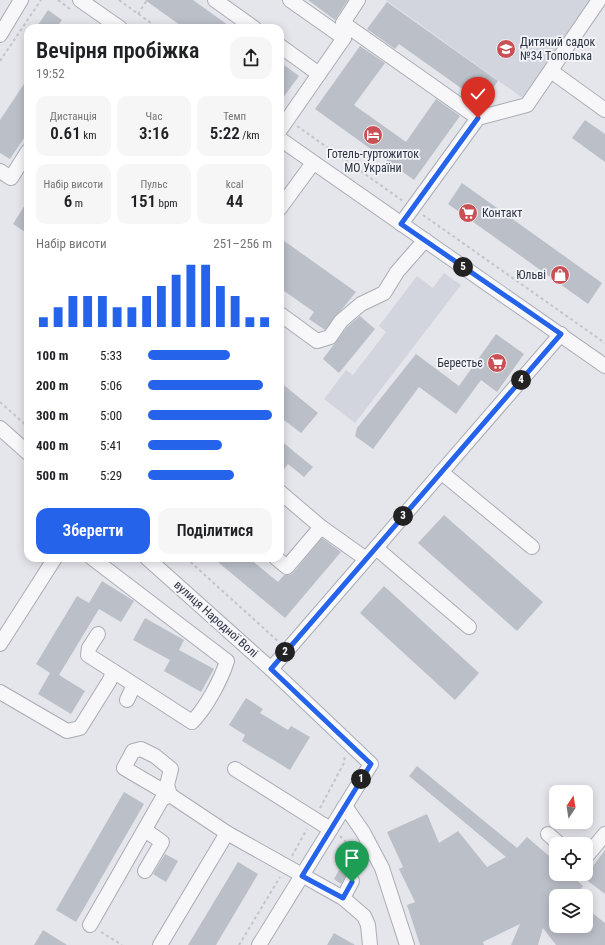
<!DOCTYPE html>
<html lang="uk">
<meta charset="utf-8">
<style>
body{margin:0;font-family:"Roboto Condensed",sans-serif;background:#f6f6f6;color:#202124;height:100vh;display:flex;flex-direction:column;font-size:15px;white-space:nowrap}
*{box-sizing:border-box;margin:0}
p{font-size:13px;color:#757577}
.icon{flex:none;width:22px;height:22px;fill:none;stroke:currentColor;stroke-width:2;stroke-linecap:round;stroke-linejoin:round}
.map{position:relative;flex:1;overflow:hidden}
.drawer{position:absolute;left:24px;top:24px;width:260px;height:538px;display:flex;flex-direction:column;background:#fff;border-radius:12px;box-shadow:0 2px 10px #0003}
.drawer>*{flex:none}
.needle{width:26px;rotate:12deg}
.fabs{position:absolute;left:549px;top:785px;display:grid;gap:8px}
.fabs a{display:grid;place-items:center;width:44px;height:44px;border-radius:8px;background:#fff;box-shadow:0 2px 10px #0003;font-size:20px}
.pin{position:absolute;display:grid;place-items:center;width:34px;height:34px;color:#fff;margin:-41px -17px;border-radius:50% 50% 50% 0;rotate:-45deg;box-shadow:0 0 4px #0007}
.pin .icon{rotate:45deg}
.km{position:absolute;width:20px;height:20px;margin:-10px;border-radius:50%;background:#222;color:#fff;font-size:11px;line-height:20px;text-align:center}
.round{display:grid;place-items:center;flex:none;width:42px;height:42px;border-radius:12px;background:#f6f6f6}
.head{display:flex;align-items:center;justify-content:space-between;height:68px;padding:0 12px}
h1{font-size:22px;font-weight:600;line-height:30px}
.stats{display:grid;grid-template-columns:repeat(3,1fr);gap:6px;height:68px;padding:4px 12px}
.stats div{display:grid;align-content:center;border-radius:10px;background:#f6f6f6;text-align:center}
.stats b{font-size:17px;font-weight:600}
.stats small{font-size:11px;font-weight:400}
.stats p{font-size:11px}
.chart{height:112px;padding:8px 12px}
.chart p{display:flex;justify-content:space-between}
.chart svg{width:100%;height:72px;margin-top:4px;stroke:#2563eb;stroke-width:6}
.action{display:flex;gap:8px;margin-top:auto;padding:8px 12px}
.action a{flex:1;height:46px;border-radius:12px;background:#2563eb;color:#fff;font-size:16px;font-weight:600;line-height:46px;text-align:center}
.action a+a{background:#f6f6f6;color:#202124}
ul{padding:0 12px;list-style:none;font-size:13px}
li{display:grid;grid-template-columns:64px 48px 1fr;align-items:center;height:30px}
li i{height:10px;border-radius:5px;background:#2563eb}
.map>svg:first-child{display:block}
.built{fill:#d2d5dd}
.building{fill:#bbbfc8}
.lines{fill:none;stroke-linecap:round;stroke-linejoin:round}
.minor-casing{stroke:#a9acb5;stroke-width:16}
.path{stroke:#c2c4ca;stroke-width:2;stroke-dasharray:3 3;stroke-linecap:butt}
.minor{stroke:#f7f7f9;stroke-width:14}
.route-casing{stroke:#fff;stroke-width:8}
.route{stroke:#2563eb;stroke-width:5}
.labels{text-anchor:middle;dominant-baseline:central;stroke-width:3.5;stroke-linejoin:round;paint-order:stroke}
.poi-label{font-size:12px;fill:#2c3243;stroke:#f4f5f8;text-anchor:start}
.street-label{font-size:12px;fill:#2c3243;stroke:#f4f5f8}
</style>
<div class="map">
<svg width="605" height="945" viewBox="0 0 605 945">
<rect width="100%" height="100%" fill="#e4e6eb"/>
<!-- built -->
<g class="built">
<polygon points="386,0 591,0 524,99"/>
<polygon points="444,273 461,285 355,423 324,399 346,370 353,375 386,332 379,326 417,276 433,288"/>
</g>
<!-- building -->
<g class="building">
<polygon points="145,0 193,0 232,28 184,28"/>
<polygon points="308,0 348,0 335,20"/>
<polygon points="387,2 498,81 482,103 399,44 395,49 367,29"/>
<polygon points="48,10 62,20 56,28 36,28"/>
<polygon points="360,46 385,63 354,105 406,142 436,99 460,116 414,180 315,109"/>
<polygon points="280,62 299,76 280,102"/>
<polygon points="28,78 28,132 10,159 0,153 0,120"/>
<polygon points="585,120 605,134 605,162 572,138"/>
<polygon points="462,183 602,283 588,304 448,204"/>
<polygon points="28,200 28,234 13,224"/>
<polygon points="280,238 356,292 325,330 309,319 314,312 280,288"/>
<polygon points="360,316 375,329 339,373 323,359 347,327"/>
<polygon points="496,334 524,354 497,392 481,380 456,414 419,387 373,449 355,436 357,428 416,354 459,386"/>
<polygon points="280,382 318,413 301,433 280,417"/>
<polygon points="280,440 313,467 304,477 288,464 280,474"/>
<polygon points="444,515 543,602 517,631 418,543"/>
<polygon points="322,538 341,552 285,618 213,558 249,558 278,582 284,575 290,575 293,573"/>
<polygon points="102,581 134,601 121,622 99,609 59,675 85,691 71,714 38,694 50,673 36,664 77,596 89,603"/>
<polygon points="384,586 479,673 455,700 360,613"/>
<polygon points="145,618 184,640 179,650 214,669 201,692 164,671 170,660 133,640"/>
<polygon points="246,698 263,709 260,713 288,730 291,726 310,737 290,770 242,741 245,735 229,725"/>
<polygon points="417,766 517,848 527,837 556,862 556,874 570,874 583,886 575,896 556,896 556,926 586,926 586,908 605,923 605,945 556,945 543,928 538,945 511,945 520,924 483,942 484,945 420,945 407,905 415,902 399,869 403,867 387,832 427,814 439,843 458,831 487,867 506,857 409,776"/>
<polygon points="124,792 144,804 76,922 56,910"/>
<polygon points="605,850 605,894 584,878"/>
<polygon points="165,854 178,861 166,882 153,874"/>
<polygon points="238,862 258,874 216,945 188,945"/>
<polygon points="339,870 347,875 341,884 334,879"/>
<polygon points="43,930 67,945 34,945"/>
<polygon points="334,933 355,945 327,945"/>
</g>
<g class="lines">
<defs>
<g id="minor">
<polyline points="80,0 120,28"/>
<polyline points="215,0 254,28"/>
<polyline points="290,0 344,38"/>
<polyline points="343,23 478,118"/>
<polyline points="0,35 21,0"/>
<polyline points="280,46 319,74"/>
<polyline points="551,71 605,110"/>
<polyline points="280,130 344,38 343,23 358,0"/>
<polyline points="280,139 605,366"/>
<polyline points="0,171 11,178 28,151"/>
<polyline points="280,208 313,163"/>
<polyline points="401,224 478,118 527,105 599,0"/>
<polyline points="280,314 317,341 330,337 341,321 361,304 384,293 397,272 425,240"/>
<polyline points="0,428 28,453"/>
<polyline points="441,472 532,547"/>
<polyline points="280,492 321,527"/>
<polyline points="376,548 469,627"/>
<polyline points="147,558 271,669 371,764 259,945"/>
<polyline points="276,558 287,567 321,527 366,559"/>
<polyline points="98,634 89,648 88,655 113,671"/>
<polyline points="0,644 55,558"/>
<polyline points="271,669 561,334"/>
<path d="M 0,692 L 67,731 L 80,728 L 110,680 L 113,671 L 192,722 C 206,708 221,680 227,661 L 92,558"/>
<polyline points="127,700 134,685"/>
<polygon points="141,749 155,756 171,769 167,785 170,795 124,768 133,751"/>
<polyline points="235,769 330,829"/>
<polyline points="345,806 363,832 382,868 407,945"/>
<polyline points="145,830 162,842 145,871"/>
<polyline points="548,834 559,844"/>
<polyline points="586,857 605,834"/>
<polyline points="343,898 352,881"/>
<polyline points="90,925 162,799 170,795 227,833 343,898 364,916 368,925 370,945"/>
<polyline points="160,945 227,833"/>
</g>
</defs>
<!-- minor casing -->
<use href="#minor" class="minor-casing"/>
<!-- path -->
<g class="path">
<polyline points="58,0 70,9"/>
<polyline points="119,0 158,28"/>
<polyline points="138,14 147,0"/>
<polyline points="0,61 41,0"/>
<polyline points="297,126 403,201"/>
<polyline points="423,215 605,343"/>
<polyline points="0,402 28,427"/>
<polyline points="186,558 279,642"/>
<polyline points="320,808 345,761 344,757"/>
<polyline points="340,836 362,859"/>
<polyline points="292,856 307,829"/>
<polyline points="101,932 122,945"/>
<polyline points="239,945 280,877"/>
</g>
<!-- minor -->
<use href="#minor" class="minor"/>
</g>
<g class="lines">
<defs>
<polyline id="route" points="352,882 343,898 302,876 371,764 271,669 561,334 401,224 478,118"/>
</defs>
<!-- route casing -->
<use href="#route" class="route-casing"/>
<!-- route -->
<use href="#route" class="route"/>
</g>
<!-- icons -->
<defs>
<symbol id="school-disc" viewBox="-11 -11 22 22"><circle r="9.5" fill="#c95055" stroke="#f4f5f8"/><path d="M0-5L7-2L0 1L-7-2ZM-4 1L0 2.5L4 1V4Q0 6-4 4Z" fill="#fff"/></symbol>
<symbol id="hotel-disc" viewBox="-11 -11 22 22"><circle r="9.5" fill="#c95055" stroke="#f4f5f8"/><path d="M-6-4.5h1.5V1H6V5H4.5V3h-9V5H-6ZM-4 0a1.8 1.8 0 1 1 3.6 0ZM.5 0V-2.5h3Q6-2.5 6 0Z" fill="#fff"/></symbol>
<symbol id="supermarket-disc" viewBox="-11 -11 22 22"><circle r="9.5" fill="#c95055" stroke="#f4f5f8"/><path d="M-6-5.5h2.5l.6 2H6L4.5 2H-2.5L-4.4-4H-6ZM-1.5 3.2a1.3 1.3 0 1 0 .1 0ZM3 3.2a1.3 1.3 0 1 0 .1 0Z" fill="#fff"/></symbol>
<symbol id="shop-disc" viewBox="-11 -11 22 22"><circle r="9.5" fill="#c95055" stroke="#f4f5f8"/><path d="M-5-2.5h2.3a2.7 3.5 0 0 1 5.4 0H5L5.5 6h-11ZM-1.5-2.5h3a1.5 2.3 0 0 0-3 0Z" fill="#fff"/></symbol>
</defs>
<g fill-rule="evenodd">
<use href="#school-disc" x="495" y="38" width="22" height="22"/>
<use href="#hotel-disc" x="362" y="124" width="22" height="22"/>
<use href="#supermarket-disc" x="457" y="202" width="22" height="22"/>
<use href="#shop-disc" x="549" y="264" width="22" height="22"/>
<use href="#supermarket-disc" x="486" y="352" width="22" height="22"/>
</g>
<g class="labels">
<!-- poi labels -->
<g class="poi-label">
<text x="520" y="42">Дитячий садок<tspan x="520" dy="14">№34 Тополька</tspan></text>
<text x="373" y="154" text-anchor="middle">Готель-гуртожиток<tspan x="373" dy="14">МО України</tspan></text>
<text x="482" y="213">Контакт</text>
<text x="546" y="275" text-anchor="end">Юльві</text>
<text x="483" y="363" text-anchor="end">Берестьє</text>
</g>
<!-- street labels -->
<g class="street-label">
<text transform="translate(216 619) rotate(42)">вулиця Народної Волі</text>
</g>
</g>
</svg>
<div class="fabs">
<a><svg class="needle" viewBox="-14 -14 28 28"><path d="M0-13l5 13h-10z" fill="#e53935"/><path d="M0 13l5-13h-10z" fill="#757577"/></svg></a>
<a><svg class="icon" aria-label="locate" viewBox="0 0 24 24"><circle cx="12" cy="12" r="6"/><path d="M12 2v4M12 18v4M2 12h4M18 12h4"/></svg></a>
<a><svg class="icon" aria-label="layers" viewBox="0 0 24 24"><path d="M12 4l9 5-9 5-9-5zM3 14l9 5 9-5"/></svg></a>
</div>
<div class="pin" style="left:352px;top:882px;background:#1e9e55"><svg class="icon" aria-label="arrive" viewBox="0 0 24 24"><path d="M6 21V4h12l-3 4 3 4H6"/></svg></div>
<div class="pin" style="left:478px;top:118px;background:#d93025"><svg class="icon" aria-label="check" viewBox="0 0 24 24"><path d="M5 12l5 5 9-10"/></svg></div>
<b class="km" style="left:361px;top:779px">1</b>
<b class="km" style="left:285px;top:652px">2</b>
<b class="km" style="left:403px;top:516px">3</b>
<b class="km" style="left:521px;top:380px">4</b>
<b class="km" style="left:463px;top:267px">5</b>
<section class="drawer">
<div class="head"><div><h1>Вечірня пробіжка</h1><p>19:52</p></div><a class="round"><svg class="icon" aria-label="share" viewBox="0 0 24 24"><path d="M12 15V3M7 8l5-5 5 5M5 13v7h14v-7"/></svg></a></div>
<div class="stats">
<div><p>Дистанція</p><b>0.61<small> km</small></b></div>
<div><p>Час</p><b>3:16</b></div>
<div><p>Темп</p><b>5:22<small> /km</small></b></div>
</div>
<div class="stats">
<div><p>Набір висоти</p><b>6<small> m</small></b></div>
<div><p>Пульс</p><b>151<small> bpm</small></b></div>
<div><p>kcal</p><b>44</b></div>
</div>
<div class="chart"><p><span>Набір висоти</span>251–256 m</p>
<svg viewBox="0 0 160 44" preserveAspectRatio="none"><path d="M5 44V38M15 44V32M25 44V25M35 44V25M45 44V25M55 44V32M65 44V32M75 44V25M85 44V19M95 44V12M105 44V6M115 44V6M125 44V19M135 44V25M145 44V38M155 44V38"/></svg>
</div>
<ul>
<li><b>100 m</b>5:33<i style="width:66%"></i></li>
<li><b>200 m</b>5:06<i style="width:93%"></i></li>
<li><b>300 m</b>5:00<i style="width:100%"></i></li>
<li><b>400 m</b>5:41<i style="width:60%"></i></li>
<li><b>500 m</b>5:29<i style="width:69%"></i></li>
</ul>
<div class="action"><a>Зберегти</a><a>Поділитися</a></div>
</section>
</div>
